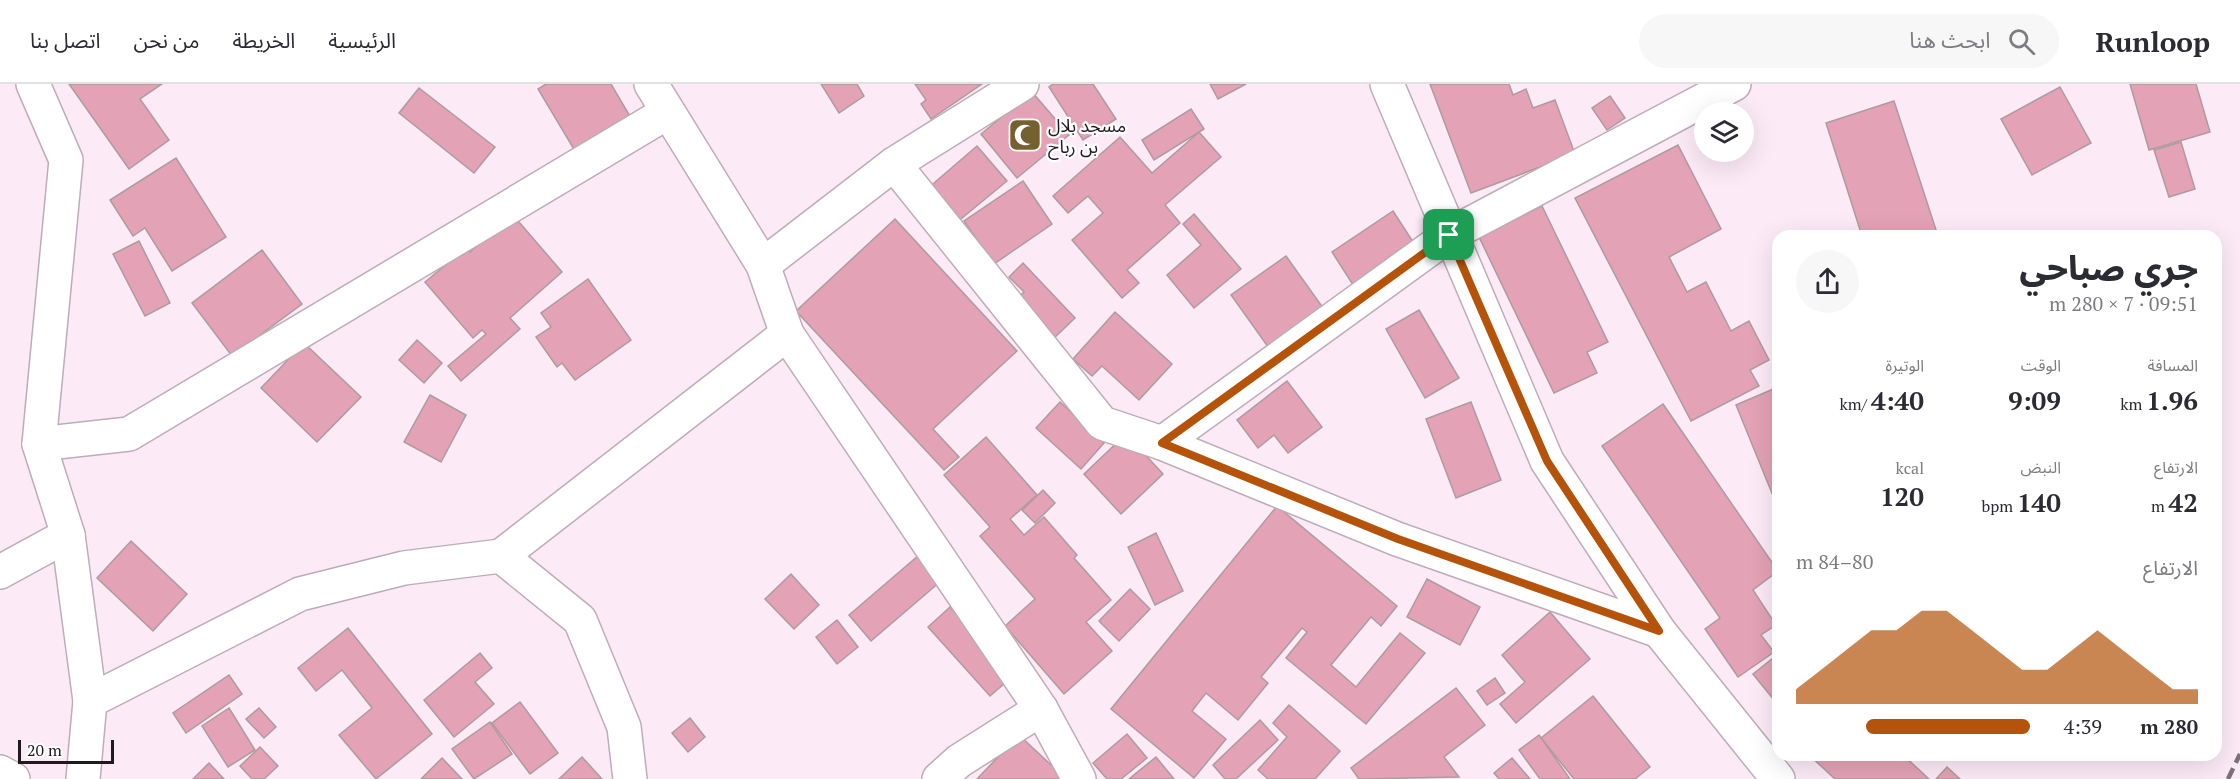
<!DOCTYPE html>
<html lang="ar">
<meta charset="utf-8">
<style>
body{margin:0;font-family:"PT Serif","Noto Sans Arabic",serif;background:#f7f7f7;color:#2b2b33;direction:rtl;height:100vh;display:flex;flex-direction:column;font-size:22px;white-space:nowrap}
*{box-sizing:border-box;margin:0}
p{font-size:20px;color:#7c7c81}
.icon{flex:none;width:33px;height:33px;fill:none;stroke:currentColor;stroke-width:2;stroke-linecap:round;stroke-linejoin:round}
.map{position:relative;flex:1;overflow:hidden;direction:ltr}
.details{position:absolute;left:1772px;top:146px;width:450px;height:531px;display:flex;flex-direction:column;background:#fff;border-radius:18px;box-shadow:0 6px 24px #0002;direction:rtl}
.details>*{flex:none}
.buttons{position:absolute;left:1694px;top:18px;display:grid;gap:12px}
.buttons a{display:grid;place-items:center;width:60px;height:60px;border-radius:50%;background:#fff;box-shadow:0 6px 24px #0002;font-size:30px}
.scale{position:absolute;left:18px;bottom:15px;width:96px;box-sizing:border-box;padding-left:6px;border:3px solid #201a1e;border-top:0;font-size:16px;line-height:21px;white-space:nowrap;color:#201a1e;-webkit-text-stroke:4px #fefefe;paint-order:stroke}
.pin{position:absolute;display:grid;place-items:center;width:51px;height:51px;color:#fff;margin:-26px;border-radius:12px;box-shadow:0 3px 9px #0006}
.round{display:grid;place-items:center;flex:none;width:63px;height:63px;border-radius:32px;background:#f7f7f7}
.head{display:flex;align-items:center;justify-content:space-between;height:102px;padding:0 24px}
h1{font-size:33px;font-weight:800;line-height:45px}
.stats{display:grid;grid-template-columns:repeat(3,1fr);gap:9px;height:102px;padding:6px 24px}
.stats div{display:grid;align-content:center}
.stats b{font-size:26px;font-weight:800}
.stats small{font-size:16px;font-weight:400}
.stats p{font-size:16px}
.chart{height:168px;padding:12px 24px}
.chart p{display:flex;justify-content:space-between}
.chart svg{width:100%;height:108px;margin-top:6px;fill:#b45309;opacity:.7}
ul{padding:0 24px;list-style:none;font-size:20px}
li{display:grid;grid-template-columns:96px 72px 1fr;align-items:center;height:45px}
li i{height:15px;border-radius:8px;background:#b45309}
header{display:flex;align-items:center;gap:36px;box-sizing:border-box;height:84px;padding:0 30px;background:#fff;border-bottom:2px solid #e1e1e2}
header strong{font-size:28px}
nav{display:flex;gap:33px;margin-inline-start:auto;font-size:21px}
.search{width:420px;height:54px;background:#f7f7f7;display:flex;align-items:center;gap:15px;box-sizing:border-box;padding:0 21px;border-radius:33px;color:#7c7c81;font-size:22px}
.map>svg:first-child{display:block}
.building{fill:#e3a2b5;stroke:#af9a9f;stroke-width:1.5}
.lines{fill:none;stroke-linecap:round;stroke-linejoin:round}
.minor-casing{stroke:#beacb8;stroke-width:36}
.primary-casing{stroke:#beacb8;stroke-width:36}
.minor{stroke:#fff;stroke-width:33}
.primary{stroke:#fff;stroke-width:33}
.rail{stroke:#7d7179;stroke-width:4.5;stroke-dasharray:12 6;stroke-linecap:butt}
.route-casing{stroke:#fff;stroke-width:12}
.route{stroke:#b45309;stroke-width:8}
.labels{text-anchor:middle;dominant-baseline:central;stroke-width:4.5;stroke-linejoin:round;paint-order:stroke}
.poi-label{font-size:18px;fill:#201a1e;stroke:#fefefe;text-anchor:start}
</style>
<header>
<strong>Runloop</strong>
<div class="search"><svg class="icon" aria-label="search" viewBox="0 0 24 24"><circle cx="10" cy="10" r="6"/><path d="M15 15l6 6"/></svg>ابحث هنا</div>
<nav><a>الرئيسية</a><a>الخريطة</a><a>من نحن</a><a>اتصل بنا</a></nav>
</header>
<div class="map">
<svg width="2240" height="695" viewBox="0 0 2240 695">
<rect width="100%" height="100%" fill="#fdeaf7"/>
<!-- building -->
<g class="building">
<polygon points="69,0 162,0 140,15 169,56 129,85"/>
<polygon points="546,0 611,0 634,39 578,72 538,5"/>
<polygon points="821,0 857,0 864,12 839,29"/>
<polygon points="915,0 982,0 931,35 921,20 926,16"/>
<polygon points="1053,0 1093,0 1116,35 1083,56 1049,3"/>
<polygon points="1210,0 1246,0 1218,15"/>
<polygon points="1430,0 1509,0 1513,11 1526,5 1533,24 1555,16 1575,70 1471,109"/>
<polygon points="2130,0 2196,0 2210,48 2149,66"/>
<polygon points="2060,3 2091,59 2032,91 2001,35"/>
<polygon points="419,4 495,63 474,89 399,29"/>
<polygon points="1032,8 1069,51 1017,94 981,50"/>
<polygon points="1610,12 1625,34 1607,46 1592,24"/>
<polygon points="1894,17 1938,152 1862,152 1826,39"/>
<polygon points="1191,25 1204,45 1154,76 1142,56"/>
<polygon points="1199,48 1221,73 1165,121 1180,139 1127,186 1139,199 1122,214 1072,156 1103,129 1088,112 1068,129 1053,112 1120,53 1152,89"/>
<polygon points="2181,58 2195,105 2169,113 2154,66"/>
<polygon points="1678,61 1721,145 1669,173 1687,208 1706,198 1731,247 1749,237 1769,276 1750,286 1759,302 1691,337 1575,114"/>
<polygon points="977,62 1007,97 956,139 927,105"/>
<polygon points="176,74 226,153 172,187 145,144 133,152 110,116"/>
<polygon points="1023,97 1052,140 994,180 964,137"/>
<polygon points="1542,122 1608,258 1587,268 1597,289 1554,309 1479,153"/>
<polygon points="1393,127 1417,164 1355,204 1332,168"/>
<polygon points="1194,130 1241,185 1194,224 1167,191 1201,161 1183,140"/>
<polygon points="513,131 562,188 510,234 520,245 461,297 448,282 486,250 482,246 473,254 425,198 466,164 470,168"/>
<polygon points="895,135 1017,267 933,345 959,373 944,386 796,227"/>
<polygon points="139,157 170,219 145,232 113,170"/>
<polygon points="262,166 302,220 232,272 192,219"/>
<polygon points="1286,172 1326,228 1271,267 1231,211"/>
<polygon points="1023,179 1075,234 1051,257 1013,218 1024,208 1009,193"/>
<polygon points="588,195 631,256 575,296 562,279 557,283 536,253 551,243 541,229"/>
<polygon points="1419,226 1459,294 1425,314 1386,245"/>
<polygon points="1115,228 1172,280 1139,316 1102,282 1092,292 1073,275"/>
<polygon points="417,256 442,279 424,299 399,276"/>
<polygon points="304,259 361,313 317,358 261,304"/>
<polygon points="1287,297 1322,343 1288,369 1274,351 1258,364 1237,336"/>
<polygon points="1778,303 1778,424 1736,321"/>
<polygon points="430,311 466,331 441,378 404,358"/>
<polygon points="1060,318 1104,359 1081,385 1036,344"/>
<polygon points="1471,318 1501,396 1456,414 1426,335"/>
<polygon points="1663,320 1778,487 1753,506 1776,541 1761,551 1774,568 1738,593 1705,545 1720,534 1602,362"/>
<polygon points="1126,350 1163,390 1121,430 1084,390"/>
<polygon points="986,353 1037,411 1010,435 1024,451 1044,433 1077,471 1074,474 1111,516 1086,538 1112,567 1064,610 1005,542 1035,515 980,452 990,443 944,391"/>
<polygon points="1043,406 1055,419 1035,439 1022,426"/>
<polygon points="1277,422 1397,522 1381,542 1371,533 1331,581 1356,603 1400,549 1425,569 1366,640 1286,574 1307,548 1302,544 1261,593 1268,599 1238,636 1206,609 1192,627 1226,655 1194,694 1111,625"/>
<polygon points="1156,449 1183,507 1155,521 1128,463"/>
<polygon points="131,457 187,510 153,547 97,494"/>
<polygon points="919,471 941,497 871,557 849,531"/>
<polygon points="791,490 819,521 794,545 765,515"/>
<polygon points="1427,495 1480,523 1460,561 1407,533"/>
<polygon points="1130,505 1150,525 1119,557 1099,537"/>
<polygon points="950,523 1012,593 990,612 928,543"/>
<polygon points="1550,528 1590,575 1516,639 1500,620 1525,598 1502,571"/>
<polygon points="837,536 858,563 837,580 816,553"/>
<polygon points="348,544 432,650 376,695 339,651 372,624 342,586 316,607 298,584"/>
<polygon points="480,569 492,584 475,598 494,620 454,653 424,616"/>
<polygon points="1778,570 1778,621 1753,590"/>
<polygon points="229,591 242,610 186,649 173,629"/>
<polygon points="1495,594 1505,609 1487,621 1477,607"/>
<polygon points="1456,604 1485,641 1444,673 1459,693 1359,695 1351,684"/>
<polygon points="1593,612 1650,683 1635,695 1574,695 1541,654"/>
<polygon points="520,618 558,669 530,690 492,639"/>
<polygon points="1289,621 1340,667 1315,695 1268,695 1258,686 1287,653 1273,639"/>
<polygon points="229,624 255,666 228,683 202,642"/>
<polygon points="259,624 276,643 264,654 246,635"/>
<polygon points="690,634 705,653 688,668 672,649"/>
<polygon points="1260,636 1278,656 1236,695 1225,695 1213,681"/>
<polygon points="490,638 512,670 474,695 452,665"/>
<polygon points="1127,650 1147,674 1121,695 1107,695 1093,679"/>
<polygon points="1019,651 1065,694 1064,695 977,695"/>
<polygon points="1539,651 1570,695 1540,695 1519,666"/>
<polygon points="260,663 278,682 264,695 252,695 240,682"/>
<polygon points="1808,670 1902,670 1929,695 1835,695"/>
<polygon points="582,673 602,695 559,695"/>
<polygon points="1156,673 1174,695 1129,695"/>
<polygon points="442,674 462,695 421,695"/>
<polygon points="1512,674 1530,695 1499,695 1494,689"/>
<polygon points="209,679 224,695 193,695"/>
<polygon points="1947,683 1960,695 1936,695"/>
</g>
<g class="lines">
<defs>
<g id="minor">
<polyline points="651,0 763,181 894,80 1022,0"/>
<polyline points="894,80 1102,339 1162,359 1397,455 1659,547"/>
<polyline points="763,181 787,250 1041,625 1079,695"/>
<polyline points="1162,359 1449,151 1734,0"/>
<polyline points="39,360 129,350 668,28"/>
<polyline points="68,451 90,617 83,695"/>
<polyline points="501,472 787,250"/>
<polyline points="0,488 68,451 39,360 66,76 33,0"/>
<polyline points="90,617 300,510 404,484 501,472 580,536 624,643 630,695"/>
<polyline points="0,688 13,695"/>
<polyline points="939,695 959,677 1041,625"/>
</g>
<polyline id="primary" points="1387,0 1547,377 1659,547 1778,695"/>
</defs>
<!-- minor casing -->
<use href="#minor" class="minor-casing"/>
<!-- primary casing -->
<use href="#primary" class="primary-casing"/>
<!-- minor -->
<use href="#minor" class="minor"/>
<!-- primary -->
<use href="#primary" class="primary"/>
<!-- rail -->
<polyline class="rail" points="2228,695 2240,670"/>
</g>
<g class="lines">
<defs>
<polygon id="route" points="1449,151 1547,377 1659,547 1398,455 1162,359"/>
</defs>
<!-- route casing -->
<use href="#route" class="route-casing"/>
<!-- route -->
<use href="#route" class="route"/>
</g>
<!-- icons -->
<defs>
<symbol id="mosque-square" viewBox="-11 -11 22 22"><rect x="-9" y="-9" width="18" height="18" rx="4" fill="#766030" stroke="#fefefe"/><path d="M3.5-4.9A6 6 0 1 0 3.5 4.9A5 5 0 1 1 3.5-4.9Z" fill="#fff"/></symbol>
</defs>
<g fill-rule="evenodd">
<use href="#mosque-square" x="1006" y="32" width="38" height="38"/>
</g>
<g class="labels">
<!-- poi labels -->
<g class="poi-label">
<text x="1048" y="41">مسجد بلال<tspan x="1048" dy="21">بن رباح</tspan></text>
</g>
</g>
</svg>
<div class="buttons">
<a><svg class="icon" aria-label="layers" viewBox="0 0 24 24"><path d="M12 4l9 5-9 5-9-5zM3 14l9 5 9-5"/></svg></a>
</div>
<div class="scale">20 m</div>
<div class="pin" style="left:1449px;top:151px;background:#1e9e55"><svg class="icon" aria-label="arrive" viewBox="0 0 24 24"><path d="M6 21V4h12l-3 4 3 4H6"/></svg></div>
<section class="details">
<div class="head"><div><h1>جري صباحي</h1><p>09:51 · 7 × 280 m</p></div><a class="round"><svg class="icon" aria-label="share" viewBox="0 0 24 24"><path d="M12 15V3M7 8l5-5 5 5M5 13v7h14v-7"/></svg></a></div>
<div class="stats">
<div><p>المسافة</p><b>1.96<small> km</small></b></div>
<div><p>الوقت</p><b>9:09</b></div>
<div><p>الوتيرة</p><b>4:40<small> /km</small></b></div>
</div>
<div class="stats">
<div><p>الارتفاع</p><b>42<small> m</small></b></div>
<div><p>النبض</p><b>140<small> bpm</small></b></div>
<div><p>kcal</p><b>120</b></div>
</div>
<div class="chart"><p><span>الارتفاع</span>80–84 m</p>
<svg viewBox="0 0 160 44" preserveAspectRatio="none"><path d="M0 44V38L10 30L20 22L30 14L40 14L50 6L60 6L70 14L80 22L90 30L100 30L110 22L120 14L130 22L140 30L150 38L160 38V44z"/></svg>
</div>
<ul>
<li><b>280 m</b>4:39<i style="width:70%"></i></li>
</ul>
</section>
</div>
